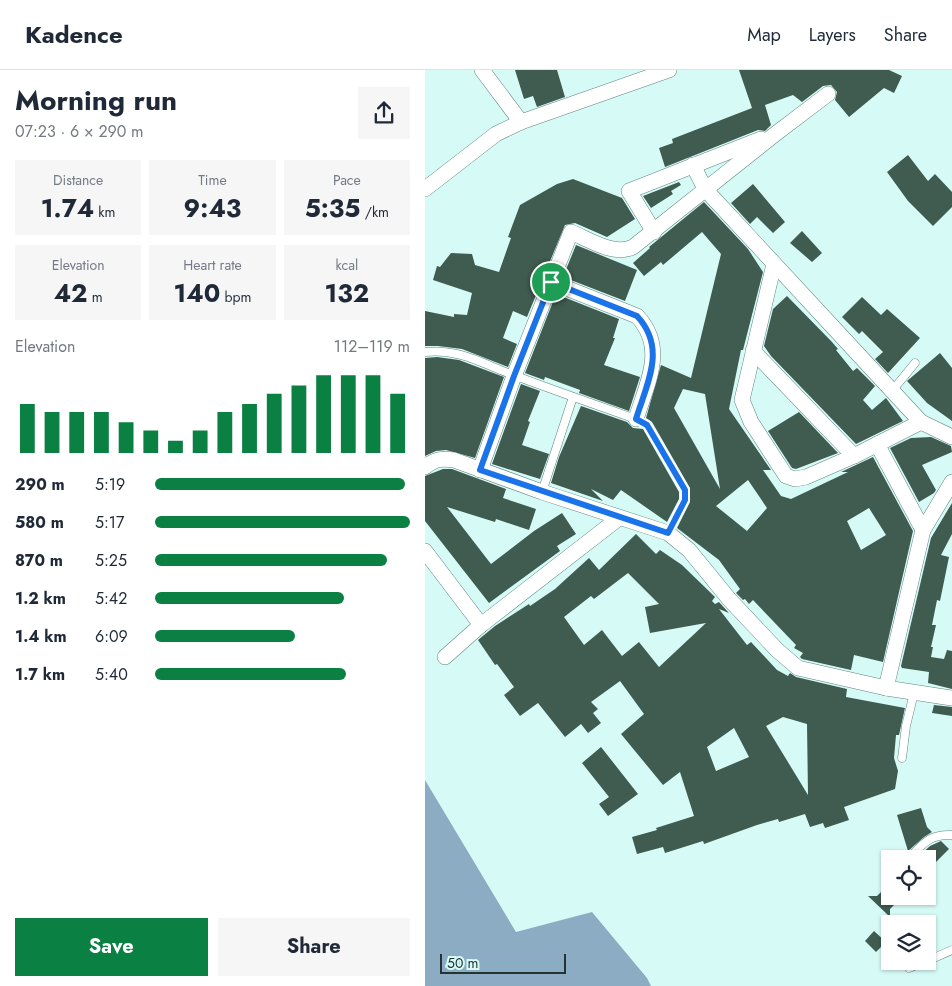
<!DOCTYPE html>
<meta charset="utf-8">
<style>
body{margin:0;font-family:Jost,sans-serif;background:#f6f6f7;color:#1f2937;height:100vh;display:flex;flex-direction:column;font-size:19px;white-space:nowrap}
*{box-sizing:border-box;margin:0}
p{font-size:16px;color:#747a83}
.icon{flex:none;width:28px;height:28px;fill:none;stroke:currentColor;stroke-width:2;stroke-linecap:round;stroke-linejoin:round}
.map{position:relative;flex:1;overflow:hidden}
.panel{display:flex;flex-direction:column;background:#fff;width:425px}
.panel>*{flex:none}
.controls{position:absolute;left:456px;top:780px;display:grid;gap:10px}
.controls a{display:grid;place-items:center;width:55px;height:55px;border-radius:0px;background:#fff;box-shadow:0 1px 4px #0004;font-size:25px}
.scale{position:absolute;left:15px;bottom:12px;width:126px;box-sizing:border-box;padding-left:5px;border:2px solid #253432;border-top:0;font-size:14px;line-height:18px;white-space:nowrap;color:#253432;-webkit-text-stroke:4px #d6fbf7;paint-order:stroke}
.pin{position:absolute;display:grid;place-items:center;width:42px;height:42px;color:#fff;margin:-21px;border:2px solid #fff;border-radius:50%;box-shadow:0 1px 5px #0007}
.round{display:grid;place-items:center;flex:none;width:52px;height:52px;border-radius:0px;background:#f6f6f7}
.head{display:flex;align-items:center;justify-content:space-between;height:85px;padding:0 15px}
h1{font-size:28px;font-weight:700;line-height:38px}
.stats{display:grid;grid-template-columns:repeat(3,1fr);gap:8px;height:85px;padding:5px 15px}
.stats div{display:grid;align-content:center;border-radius:0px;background:#f6f6f7;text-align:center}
.stats b{font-size:25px;font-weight:700}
.stats small{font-size:14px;font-weight:400}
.stats p{font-size:14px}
.chart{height:140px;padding:10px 15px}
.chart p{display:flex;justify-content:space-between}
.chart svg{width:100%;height:90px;margin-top:5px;stroke:#0b8043;stroke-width:6}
.action{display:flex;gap:10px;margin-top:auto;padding:10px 15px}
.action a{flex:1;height:58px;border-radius:0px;background:#0b8043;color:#fff;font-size:20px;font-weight:700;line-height:58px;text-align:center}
.action a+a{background:#f6f6f7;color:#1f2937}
ul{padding:0 15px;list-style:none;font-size:16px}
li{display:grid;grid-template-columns:80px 60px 1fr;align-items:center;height:38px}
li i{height:12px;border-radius:6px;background:#0b8043}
header{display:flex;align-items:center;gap:30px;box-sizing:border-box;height:70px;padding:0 25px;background:#fff;border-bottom:1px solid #e0e1e3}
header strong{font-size:24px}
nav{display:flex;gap:28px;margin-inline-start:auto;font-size:18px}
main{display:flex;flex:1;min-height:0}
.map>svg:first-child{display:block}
.water{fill:#8cacc3}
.building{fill:#405b4f;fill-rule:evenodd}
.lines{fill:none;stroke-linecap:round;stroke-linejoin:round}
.service-casing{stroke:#628481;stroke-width:9}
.minor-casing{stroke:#628481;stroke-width:16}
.service{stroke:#fff;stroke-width:8}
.minor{stroke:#fff;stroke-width:15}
.route-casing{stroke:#fff;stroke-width:10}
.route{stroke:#1a73e8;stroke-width:6}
</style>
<header>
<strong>Kadence</strong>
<nav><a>Map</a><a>Layers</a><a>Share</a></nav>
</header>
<main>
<section class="panel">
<div class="head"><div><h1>Morning run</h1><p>07:23 · 6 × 290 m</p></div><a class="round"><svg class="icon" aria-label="share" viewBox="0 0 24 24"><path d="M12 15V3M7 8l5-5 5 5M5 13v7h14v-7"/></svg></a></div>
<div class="stats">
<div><p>Distance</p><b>1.74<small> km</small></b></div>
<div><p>Time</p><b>9:43</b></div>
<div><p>Pace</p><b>5:35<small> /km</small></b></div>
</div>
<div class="stats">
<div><p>Elevation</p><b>42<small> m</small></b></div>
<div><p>Heart rate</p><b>140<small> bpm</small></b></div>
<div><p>kcal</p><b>132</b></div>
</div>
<div class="chart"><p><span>Elevation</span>112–119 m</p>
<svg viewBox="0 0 160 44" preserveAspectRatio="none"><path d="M5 44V20M15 44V24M25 44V24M35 44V24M45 44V29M55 44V33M65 44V38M75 44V33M85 44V24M95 44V20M105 44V15M115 44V11M125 44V6M135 44V6M145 44V6M155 44V15"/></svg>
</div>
<ul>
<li><b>290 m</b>5:19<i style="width:98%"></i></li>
<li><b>580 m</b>5:17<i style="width:100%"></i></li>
<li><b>870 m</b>5:25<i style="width:91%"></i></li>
<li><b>1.2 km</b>5:42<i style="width:74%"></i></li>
<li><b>1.4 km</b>6:09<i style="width:55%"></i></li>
<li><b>1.7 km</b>5:40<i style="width:75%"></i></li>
</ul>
<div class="action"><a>Save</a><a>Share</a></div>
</section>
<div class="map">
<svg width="527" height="916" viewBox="0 0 527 916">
<rect width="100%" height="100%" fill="#d6fbf7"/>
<!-- water -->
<polygon class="water" points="0,710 91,862 167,842 222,908 226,916 0,916"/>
<!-- building -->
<g class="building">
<polygon points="90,0 132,0 140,27 112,37 108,26 99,29"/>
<polygon points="314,0 464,0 477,6 469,23 459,18 424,47 410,30 412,22 406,15 398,16 377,32 368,25 340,35 346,55 340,61 333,60 240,97 234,78 248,73 247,69 327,38"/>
<polygon points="483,85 503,111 510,104 527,122 527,137 508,156 483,131 462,102"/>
<polygon points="148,109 197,128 210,149 182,167 150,153 140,155 102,247 88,241 78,268 92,274 83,297 37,279 13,276 0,276 0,241 29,247 29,244 42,245 47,223 8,210 12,196 15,197 26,183 47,184 50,195 74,202 86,168 83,167 95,135 132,114"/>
<polygon points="254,112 256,115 246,121 248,124 226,138 218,126"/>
<polygon points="328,114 360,152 348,163 332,147 325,154 306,133"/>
<path d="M 279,132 L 323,179 L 338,202 L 318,280 L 316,280 L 304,339 L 346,400 L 338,400 L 356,426 L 366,429 L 423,402 L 416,402 L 448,387 L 488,461 L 458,592 L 429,585 L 426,600 L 377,589 L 375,587 L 378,583 L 369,578 L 371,575 L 328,530 L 324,534 L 320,529 L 318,530 L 311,523 L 315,519 L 294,490 L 252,458 L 265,432 L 265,418 L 227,352 L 221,348 L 236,295 L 266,308 L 296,184 L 277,162 L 238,195 L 236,192 L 219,206 L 208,193 L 225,178 L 224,177 ZM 258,319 L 280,324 L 295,419 L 249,338 ZM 323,410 L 342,438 L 322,461 L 291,436 ZM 444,438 L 461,465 L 436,480 L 422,451 Z"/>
<polygon points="377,161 397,183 387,192 365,173"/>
<polygon points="151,175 212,200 200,231 138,207"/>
<polygon points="131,224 194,249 188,268 190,268 179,295 215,307 204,341 154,323 155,320 120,307 119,310 100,303"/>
<polygon points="362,226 407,272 413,279 411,280 428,301 432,298 450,316 438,330 447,340 461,328 478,351 431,374 346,286 339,276 348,239"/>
<polygon points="437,227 456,245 462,239 495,268 463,303 450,289 458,282 437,261 434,264 417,247"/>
<polygon points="515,283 527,298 527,351 502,333 482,311"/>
<polygon points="12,287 34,290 79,307 50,388 21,380 11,381 0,386 0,288"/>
<polygon points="96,314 115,321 103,351 105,352 97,375 124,384 115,409 67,394"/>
<polygon points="156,336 202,352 208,358 218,359 254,422 254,429 242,452 196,420 188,430 166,419 178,431 126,413 134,387"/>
<polygon points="374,342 413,383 371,399 367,398 343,361"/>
<polygon points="506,367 526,376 527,382 497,395 511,420 509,423 494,432 465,378 486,368"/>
<polygon points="18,399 27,399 81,419 78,428 111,439 104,460 71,449 70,452 22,437 66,494 109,461 137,443 151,464 132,476 135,481 64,533 0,451 0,406"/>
<polygon points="527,433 527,464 516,485 524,487 515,531 512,530 507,555 511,555 506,577 508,577 506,587 519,589 522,580 527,581 527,619 503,613 504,602 477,598 476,596 506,468"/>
<path d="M 211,464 L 231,484 L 235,480 L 257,495 L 290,527 L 287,531 L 290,534 L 294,532 L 304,543 L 294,539 L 322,575 L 326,572 L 352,600 L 363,606 L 365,603 L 371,607 L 422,619 L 421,627 L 480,638 L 474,665 L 471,665 L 469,688 L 473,701 L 470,719 L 419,737 L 424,750 L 400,758 L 398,753 L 385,757 L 380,744 L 354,752 L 353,749 L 332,755 L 279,774 L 278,771 L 240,783 L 238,777 L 212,784 L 207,767 L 232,760 L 231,758 L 269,746 L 255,702 L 238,715 L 196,664 L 219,644 L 195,611 L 166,632 L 173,639 L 168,643 L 176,653 L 163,663 L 156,654 L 140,667 L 113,633 L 95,646 L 79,625 L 89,617 L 72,594 L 70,595 L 53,570 L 70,556 L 104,534 L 105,536 L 130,519 L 164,488 L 174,500 ZM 203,503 L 234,534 L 220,537 L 225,563 L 281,553 L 234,597 L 214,572 L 197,586 L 177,560 L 159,575 L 139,547 L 166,526 L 169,529 ZM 358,647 L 382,654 L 383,725 L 341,656 ZM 309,658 L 324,687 L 291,701 L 282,677 Z"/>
<polygon points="509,635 527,637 527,646 507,643"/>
<polygon points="176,677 213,724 183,746 174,734 184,727 157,693"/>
<polygon points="496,738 502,757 507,762 499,767 483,781 472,745"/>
<polygon points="516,771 524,779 502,801 502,789 491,789 505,776"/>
<polygon points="465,813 465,826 478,826 465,839 465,847 443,826 452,826"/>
<polygon points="449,861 461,872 451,882 440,871"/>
</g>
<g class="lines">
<defs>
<g id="service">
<path d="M 0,282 C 34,278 60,295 91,306 C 131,321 171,335 211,349 L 222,355 L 260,420 L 260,430 L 243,463"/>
<polyline points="467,321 490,293"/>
<polyline points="117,422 148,327"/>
<polyline points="477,688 481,656 489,623"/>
<path d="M 483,789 C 498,774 504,764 527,765"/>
<polyline points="502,891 527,880"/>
<polyline points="484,898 501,891"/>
</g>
<g id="minor">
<polyline points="57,0 96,52"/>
<polyline points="268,95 280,119 496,352 527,367"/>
<polyline points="0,119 71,64 96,52 244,0"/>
<polyline points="229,162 204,121 336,69"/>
<polyline points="349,194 317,330 326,352 361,406 370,409 381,407 429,386 496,352"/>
<path d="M 126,212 L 212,246 C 242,278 222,313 211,349"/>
<polyline points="328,281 429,386"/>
<polyline points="452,374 498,460"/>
<path d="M 0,397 C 10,389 17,388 29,390 L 117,422 L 243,463 L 264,480 L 304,529 L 352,580 L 373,598 L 461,618 L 527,628"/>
<path d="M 55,400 L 89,306 L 146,162 C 165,170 189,186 208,177 L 349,65 L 403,24"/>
<polyline points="0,481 56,555"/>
<polyline points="20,587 56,555 194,448"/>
<polyline points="461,618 498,460 527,412"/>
</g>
</defs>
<!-- service casing -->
<use href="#service" class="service-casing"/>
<!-- minor casing -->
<use href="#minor" class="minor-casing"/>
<!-- service -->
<use href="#service" class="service"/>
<!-- minor -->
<use href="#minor" class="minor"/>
</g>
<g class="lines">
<defs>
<path id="route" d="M 126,212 L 212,246 C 242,278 222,313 211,349 L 222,355 L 260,420 L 260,430 L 243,463 L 55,400 L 89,306 Z"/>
</defs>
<!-- route casing -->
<use href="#route" class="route-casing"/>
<!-- route -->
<use href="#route" class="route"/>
</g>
</svg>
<div class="controls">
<a><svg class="icon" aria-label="locate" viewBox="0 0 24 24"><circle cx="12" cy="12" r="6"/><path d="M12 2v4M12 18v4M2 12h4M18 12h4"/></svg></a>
<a><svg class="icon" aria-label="layers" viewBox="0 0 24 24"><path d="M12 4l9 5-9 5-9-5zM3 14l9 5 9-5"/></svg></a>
</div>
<div class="scale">50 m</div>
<div class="pin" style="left:126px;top:212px;background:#1e9e55"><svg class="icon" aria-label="arrive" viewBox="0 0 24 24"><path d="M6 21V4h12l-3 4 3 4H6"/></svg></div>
</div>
</main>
